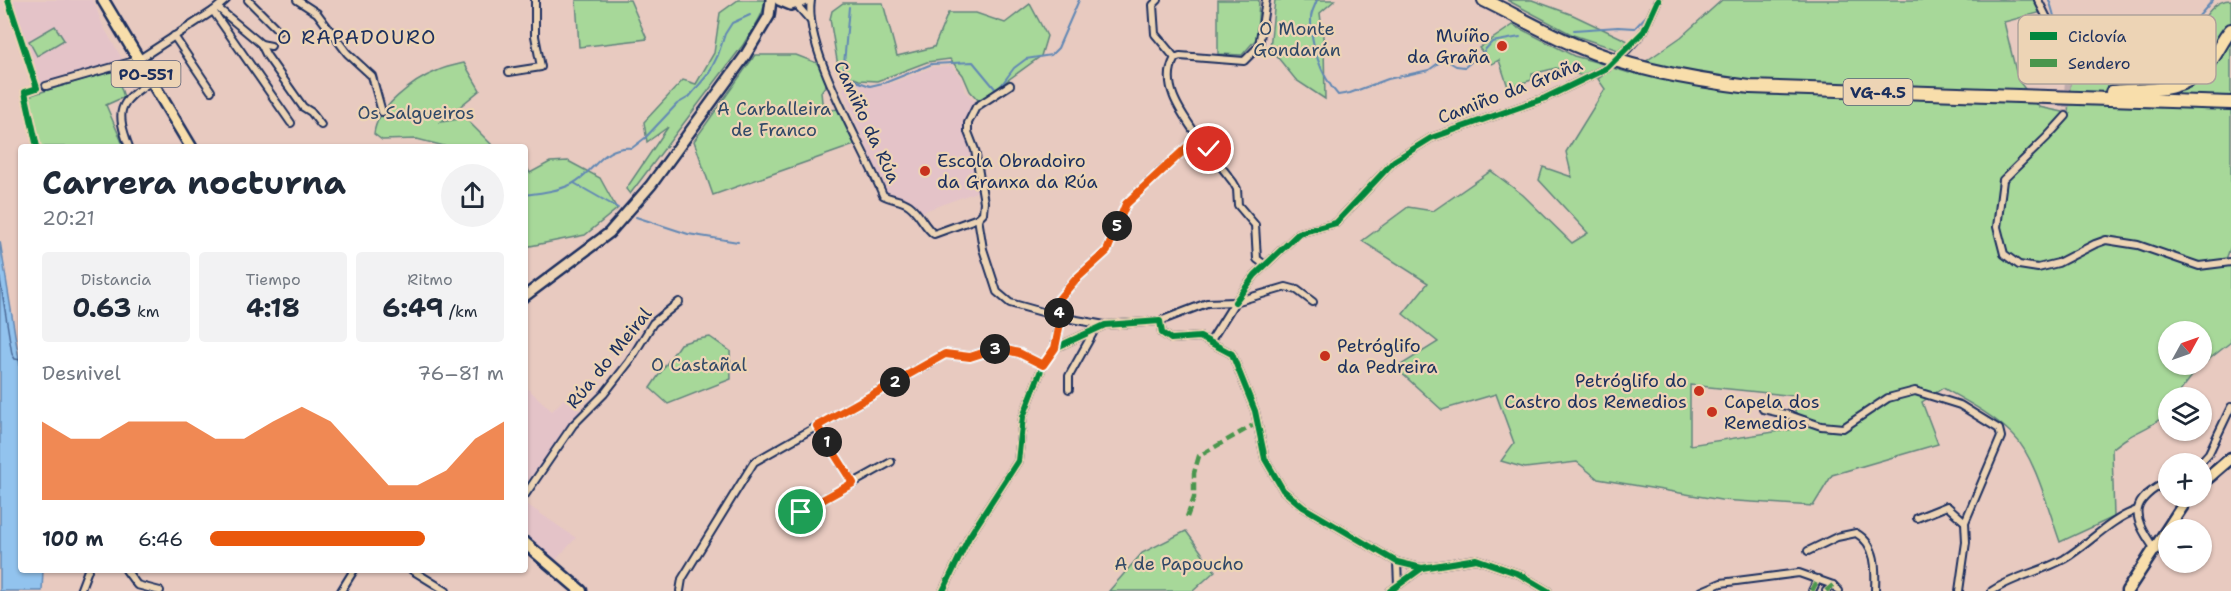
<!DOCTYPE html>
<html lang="es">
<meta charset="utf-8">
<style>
body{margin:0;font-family:"Shantell Sans",sans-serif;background:#f2f2f3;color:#1f2937;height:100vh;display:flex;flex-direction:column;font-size:22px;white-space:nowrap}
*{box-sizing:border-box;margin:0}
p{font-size:20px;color:#747a83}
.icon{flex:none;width:33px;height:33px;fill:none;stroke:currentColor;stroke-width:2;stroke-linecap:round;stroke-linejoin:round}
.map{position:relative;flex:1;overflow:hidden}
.panel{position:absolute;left:18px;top:144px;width:510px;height:429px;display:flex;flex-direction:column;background:#fff;border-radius:6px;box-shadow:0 2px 4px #0004}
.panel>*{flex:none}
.needle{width:39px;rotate:50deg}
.controls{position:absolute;left:2158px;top:321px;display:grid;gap:12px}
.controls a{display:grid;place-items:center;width:54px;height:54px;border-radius:50%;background:#fff;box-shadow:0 2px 4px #0004;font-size:30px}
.pin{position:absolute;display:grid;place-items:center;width:51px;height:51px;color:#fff;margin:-26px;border:3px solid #fff;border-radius:50%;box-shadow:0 2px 6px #0007}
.km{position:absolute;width:30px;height:30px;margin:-15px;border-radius:50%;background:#222;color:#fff;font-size:16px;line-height:30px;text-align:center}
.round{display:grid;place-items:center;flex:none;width:63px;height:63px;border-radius:32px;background:#f2f2f3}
.summary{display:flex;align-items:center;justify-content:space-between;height:102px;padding:0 24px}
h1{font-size:33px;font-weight:700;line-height:45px}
.figures{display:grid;grid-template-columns:repeat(3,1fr);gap:9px;height:102px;padding:6px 24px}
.figures div{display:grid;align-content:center;border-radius:6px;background:#f2f2f3;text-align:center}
.figures b{font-size:26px;font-weight:700}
.figures small{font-size:16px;font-weight:400}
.figures p{font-size:16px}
.chart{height:168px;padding:12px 24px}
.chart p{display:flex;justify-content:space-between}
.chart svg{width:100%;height:108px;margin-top:6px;fill:#ea580c;opacity:.7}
ul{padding:0 24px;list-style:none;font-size:20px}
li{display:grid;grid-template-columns:96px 72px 1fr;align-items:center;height:45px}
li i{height:15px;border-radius:8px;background:#ea580c}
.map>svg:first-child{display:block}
.built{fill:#e4c3c8}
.green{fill:#a7d899;stroke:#61847c;stroke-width:1.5;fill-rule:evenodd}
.water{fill:#92c3ee;stroke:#6288b4;stroke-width:1.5}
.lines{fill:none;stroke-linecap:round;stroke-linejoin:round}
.shore{stroke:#4b6a98;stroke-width:1.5}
.stream{stroke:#6288b4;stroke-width:2}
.street-tunnel{stroke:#bfabac;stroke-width:6;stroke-dasharray:6 3;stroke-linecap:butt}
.street-casing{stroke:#1b2f5e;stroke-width:10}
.secondary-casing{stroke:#1b2f5e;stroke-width:14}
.primary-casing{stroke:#1b2f5e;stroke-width:15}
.highway-casing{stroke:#1b2f5e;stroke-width:16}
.street{stroke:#edd4b5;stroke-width:6}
.secondary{stroke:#edd4b5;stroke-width:9}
.primary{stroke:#f8deab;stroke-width:10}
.highway{stroke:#f8deab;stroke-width:12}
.quiet{stroke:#49964d;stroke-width:4.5;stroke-dasharray:9 4.5;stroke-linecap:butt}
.cycleway-casing{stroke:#edd4b5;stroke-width:10}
.cycleway{stroke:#00873e;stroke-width:6}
.route-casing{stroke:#fff;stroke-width:12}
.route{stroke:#ea580c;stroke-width:8}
.poi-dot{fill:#c8321e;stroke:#edd4b5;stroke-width:2}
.labels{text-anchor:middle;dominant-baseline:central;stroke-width:4.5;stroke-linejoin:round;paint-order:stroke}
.shield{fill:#edd4b5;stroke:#5a6078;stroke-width:1.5}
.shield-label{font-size:16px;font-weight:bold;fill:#1b2f5e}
.park-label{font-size:18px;fill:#304867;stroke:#edd4b5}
.poi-label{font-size:18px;fill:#1b2f5e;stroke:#edd4b5;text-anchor:start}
.street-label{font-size:18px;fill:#1b2f5e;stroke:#edd4b5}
.neighbourhood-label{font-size:20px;letter-spacing:1.5px;fill:#1b2f5e;stroke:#edd4b5}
.key{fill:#edd4b5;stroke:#aea29b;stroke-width:1.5}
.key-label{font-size:16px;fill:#1b2f5e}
</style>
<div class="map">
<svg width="2231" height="591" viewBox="0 0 2231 591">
<rect width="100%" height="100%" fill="#e8cac0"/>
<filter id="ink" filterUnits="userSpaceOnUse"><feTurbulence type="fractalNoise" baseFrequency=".0167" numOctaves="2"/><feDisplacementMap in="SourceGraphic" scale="12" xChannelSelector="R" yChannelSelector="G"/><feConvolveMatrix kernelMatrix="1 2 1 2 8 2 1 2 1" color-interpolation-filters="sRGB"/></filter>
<g filter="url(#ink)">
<!-- built -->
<g class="built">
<polygon points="10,0 93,0 103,26 124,62 38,83"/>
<polygon points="952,66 962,79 966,92 977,104 972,109 966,124 974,155 979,191 919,213 886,194 843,91 846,80 871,87 892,83 933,67"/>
<polygon points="525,386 552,411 564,399 581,412 569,425 525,489"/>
<polygon points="525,503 576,538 555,561 525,533"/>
</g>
<!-- green -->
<g class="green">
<polygon points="576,0 630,0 647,39 579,47"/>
<path d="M 738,0 L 765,0 C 764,17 751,30 743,45 L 630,194 L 626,189 L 668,127 L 647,142 L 644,122 L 683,80 L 696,84 L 714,53 L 720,13 Z"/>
<polygon points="1218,0 1259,0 1257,38 1242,55 1218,54"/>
<polygon points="1275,0 1335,0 1320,13 1324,45 1325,99 1296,80 1270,48"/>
<polygon points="1507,0 1532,0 1573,15 1628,41 1618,50 1573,35"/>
<path d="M 1722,0 L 2039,0 L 2042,12 L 2004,22 L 2018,80 L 2039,107 L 2068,113 L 2071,70 C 2094,71 2144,72 2164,62 C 2169,60 2176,56 2180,52 C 2197,38 2205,0 2231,0 L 2231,246 L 2225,262 L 2231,264 L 2231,342 L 2198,368 L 2176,397 L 2169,398 C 2169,422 2145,427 2127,438 C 2122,441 2117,445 2112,449 L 2114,517 L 2060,542 C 2049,512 2035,456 2013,435 C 1993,415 1968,402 1943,388 L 1922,402 L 1938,444 L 1832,475 L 1813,506 L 1721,500 L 1598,479 L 1577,462 L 1525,468 L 1501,461 L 1514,443 L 1496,394 L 1442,410 L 1396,368 L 1438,342 L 1403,314 L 1428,283 L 1362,241 L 1408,207 L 1433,211 L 1491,171 L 1523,195 L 1572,243 L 1588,233 L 1539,180 L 1543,167 L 1572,177 L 1566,152 L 1605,89 L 1598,79 L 1613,68 L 1629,73 L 1681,37 ZM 2169,332 L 2202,332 L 2202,364 L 2169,364 ZM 1690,385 L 1796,396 L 1794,429 L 1690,445 Z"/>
<polygon points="843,3 883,3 897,56 934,47 948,13 976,13 1005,23 1030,4 1047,36 1041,56 979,101 970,91 963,75 950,59 927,62 877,81 859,80 839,72 830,19 832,11"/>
<polygon points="1513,25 1574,56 1607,65 1583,76 1556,68 1532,74 1532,80 1508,87 1499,60 1492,64 1479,48"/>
<polygon points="55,26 64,40 37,56 29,41"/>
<polygon points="755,55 796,55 817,63 828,82 821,92 822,102 828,110 841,109 857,144 713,195 694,141"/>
<path d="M 464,63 L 480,90 L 441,122 L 465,118 L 494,147 L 448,147 L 417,139 L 382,140 L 374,134 C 376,108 414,80 437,71 C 445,67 455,65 464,63 Z"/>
<polygon points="115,70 124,97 106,105 124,147 38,147 28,96"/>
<polygon points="568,161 600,178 617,209 585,235 525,247 525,164 530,173 550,162"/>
<polygon points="710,337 730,351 731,379 668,404 650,388 680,344 693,340"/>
<polygon points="1186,531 1215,571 1193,591 1109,591 1142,553"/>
</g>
<!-- water -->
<polygon class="water" points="0,241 21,372 21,570 43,570 42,591 0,591"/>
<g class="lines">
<!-- shore -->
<polyline class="shore" points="0,279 12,354 15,359 21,360"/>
<!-- stream -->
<g class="stream">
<path d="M 1317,0 C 1315,6 1311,12 1311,18 C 1310,44 1321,76 1338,95 L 1350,93 L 1388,79 L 1429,70 L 1444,59 L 1456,66 L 1465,67 L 1483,52 L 1492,42 L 1520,37"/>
<path d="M 2049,0 C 2056,17 2057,43 2072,55 C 2088,69 2160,59 2175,47 C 2181,42 2185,35 2189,28 C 2197,18 2205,9 2213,0"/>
<polyline points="849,7 843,76 870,86 887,82 932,64 973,62 997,91 1014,68 1026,59 1051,55 1058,48 1079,0"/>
<polyline points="1574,30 1618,27 1635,28 1649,13"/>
<polyline points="574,183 618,208"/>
<path d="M 525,195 C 540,193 558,191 572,184 C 595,172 602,145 632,148 L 645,138 L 677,104 L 689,97 L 709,73 L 718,55 L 725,34 L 732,23 L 750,15"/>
<polyline points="636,217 688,234 738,242"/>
</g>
<!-- street-tunnel -->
<polyline class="street-tunnel" points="2066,116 2068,78"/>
<defs>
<g id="street">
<polyline points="248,0 279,31"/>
<polyline points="297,0 317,13 347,53 372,76 382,112"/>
<path d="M 811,0 C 803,49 863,146 883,195 C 891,200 901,199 909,205 C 920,213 924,227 934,234 L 978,218"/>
<polyline points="1158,0 1153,5 1155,34 1175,58"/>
<polyline points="2038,0 2047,18 2051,42 2065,66 2068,78"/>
<polyline points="796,4 810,20"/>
<polyline points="218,8 261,44 271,46"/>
<polyline points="213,11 291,123"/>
<polyline points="174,36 211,91"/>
<polyline points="261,44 267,56 303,107 311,112 321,125"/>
<polyline points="1626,51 1644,31 1658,0"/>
<polyline points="509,72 541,67 535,36 535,0"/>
<polyline points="46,86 138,60 213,11 226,0"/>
<polyline points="2066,116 2047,137 2003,180 1997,227 2004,254 2019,265 2038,268 2058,263 2095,244 2106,240 2138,245 2199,266 2231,262"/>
<polyline points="1198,137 1233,182 1237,189 1238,205 1255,225 1257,259 1265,265"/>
<path d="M 129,147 C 116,112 117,102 151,82"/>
<polyline points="978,218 983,249 997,292 1010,303 1060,317 1105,325 1160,321 1207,303 1235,302 1210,342"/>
<polyline points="978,218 983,213 984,202 975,150 968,132 968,123 976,107 1010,85"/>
<polyline points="1235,302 1255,275 1299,233 1336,223 1394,161 1431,138 1545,98 1607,68"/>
<polyline points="1235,302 1286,287 1297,290 1313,302"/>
<polyline points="1160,321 1162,333 1171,339 1200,337 1232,354 1255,411 1265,459 1283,490 1303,507 1397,562 1422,568"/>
<path d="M 1055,348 L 1060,323 L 1059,299 L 1076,279 L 1107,251 L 1126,204 L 1198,137 C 1183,115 1159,85 1175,58 L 1180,56 L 1244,61 L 1259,46 L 1266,0"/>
<polyline points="1069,389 1069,376 1093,333"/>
<polyline points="1763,409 1789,415 1821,426 1843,428 1888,398 1915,391 1960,405 1999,429 2001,437 1965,522 1966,542 1959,591"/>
<polyline points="817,426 853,483"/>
<polyline points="2199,464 2209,453 2231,407"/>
<polyline points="525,495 573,425 604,394 629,362 653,323 679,302"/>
<polyline points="801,512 891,462"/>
<polyline points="1917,518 1947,506 1965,522"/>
<path d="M 2154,548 C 2130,513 2130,502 2169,480"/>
<path d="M 1808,551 L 1837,537 L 1856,533 C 1877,545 1876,569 1875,591"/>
<polyline points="1397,562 1398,585"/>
<polyline points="126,570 137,585 160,591"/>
<polyline points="412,570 446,591"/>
<polyline points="80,591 88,570"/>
<polyline points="341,591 354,570"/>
<polyline points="680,591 682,579 754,462 945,354 970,357 997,348 1019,353 1043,365"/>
<polyline points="943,591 969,537 1018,461 1023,417 1043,365 1055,348 1105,325"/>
<polyline points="1390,591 1422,568 1476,559 1519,574 1548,591"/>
<polyline points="1702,591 1721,583 1799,573 1833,585 1839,591"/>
<polyline points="1812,591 1818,579"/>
<polyline points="1826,591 1833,585"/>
<path d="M 1992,591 C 2014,576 2041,572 2064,559 C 2089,544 2109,520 2137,510"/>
</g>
<g id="secondary">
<polyline points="779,0 791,5 807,0"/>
<polyline points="525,296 609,233 651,185 745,56 769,16 771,0"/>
</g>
<g id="primary">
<polyline points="103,0 191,147"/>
<polyline points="2202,483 2231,458"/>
<polyline points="525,543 581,591"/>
<polyline points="2127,591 2189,496"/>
</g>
<g id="highway">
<path d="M 1484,0 C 1515,15 1544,32 1575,45 C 1629,69 1692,80 1750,87 L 2231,103"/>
<path d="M 2112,92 C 2145,89 2179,94 2205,68 C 2216,57 2221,41 2231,30"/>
</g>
</defs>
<!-- street casing -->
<use href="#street" class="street-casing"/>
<!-- secondary casing -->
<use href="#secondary" class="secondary-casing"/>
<!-- primary casing -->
<use href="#primary" class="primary-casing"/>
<!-- highway casing -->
<use href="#highway" class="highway-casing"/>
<!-- street -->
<use href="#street" class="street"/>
<!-- secondary -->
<use href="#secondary" class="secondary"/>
<!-- primary -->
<use href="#primary" class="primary"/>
<!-- highway -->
<use href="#highway" class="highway"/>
<!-- quiet -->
<g class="quiet">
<polyline points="1187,517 1194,498 1194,473 1199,456 1257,423"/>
<polyline points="1812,591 1818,579"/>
<polyline points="1826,591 1833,585"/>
</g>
<defs>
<g id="cycleway">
<polyline points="8,0 37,88 25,92 37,147"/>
<polyline points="1235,302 1255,275 1299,233 1336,223 1394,161 1431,138 1545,98 1607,68 1644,31 1658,0"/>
<polyline points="943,591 969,537 1018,461 1023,417 1043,365 1055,348 1105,325 1160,321 1162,333 1171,339 1200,337 1232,354 1255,411 1265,459 1283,490 1303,507 1397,562 1422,568"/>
<polyline points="1390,591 1422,568 1476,559 1519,574 1548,591"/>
</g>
</defs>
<!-- cycleway casing -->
<use href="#cycleway" class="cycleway-casing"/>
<!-- cycleway -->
<use href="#cycleway" class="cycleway"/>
</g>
</g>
<g class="lines" filter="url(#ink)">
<defs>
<polyline id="route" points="801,512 853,483 817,426 945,354 970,357 998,348 1019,353 1043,365 1055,348 1060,323 1059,299 1076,279 1107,251 1126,204 1198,137 1209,149"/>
</defs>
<!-- route casing -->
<use href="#route" class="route-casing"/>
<!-- route -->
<use href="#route" class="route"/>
</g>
<!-- markers -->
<g class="poi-dot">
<circle cx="1502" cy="46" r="6"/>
<circle cx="925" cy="171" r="6"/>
<circle cx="1325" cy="356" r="6"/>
<circle cx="1699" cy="391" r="6"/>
<circle cx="1712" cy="412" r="6"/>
</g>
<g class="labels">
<!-- shield labels -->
<g class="shield">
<rect x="111.5" y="61" width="69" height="26" rx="4.5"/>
<rect x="1843.5" y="79" width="69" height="26" rx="4.5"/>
</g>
<g class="shield-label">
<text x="146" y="74">PO-551</text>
<text x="1878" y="92">VG-4.5</text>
</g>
<!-- park labels -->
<g class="park-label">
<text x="1297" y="29">O Monte<tspan x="1297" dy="21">Gondarán</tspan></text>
<text x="774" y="109">A Carballeira<tspan x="774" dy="21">de Franco</tspan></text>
<text x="416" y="113">Os Salgueiros</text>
<text x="699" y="365">O Castañal</text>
<text x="1179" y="564">A de Papoucho</text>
</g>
<!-- poi labels -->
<g class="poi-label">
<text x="1490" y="36" text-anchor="end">Muíño<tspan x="1490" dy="21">da Graña</tspan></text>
<text x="937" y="161">Escola Obradoiro<tspan x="937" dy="21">da Granxa da Rúa</tspan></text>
<text x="1337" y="346">Petróglifo<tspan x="1337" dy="21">da Pedreira</tspan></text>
<text x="1687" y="381" text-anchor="end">Petróglifo do<tspan x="1687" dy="21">Castro dos Remedios</tspan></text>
<text x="1724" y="402">Capela dos<tspan x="1724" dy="21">Remedios</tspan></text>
</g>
<!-- street labels -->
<g class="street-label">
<text transform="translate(1510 91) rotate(-21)">Camiño da Graña</text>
<text transform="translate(867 122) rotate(65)">Camiño da Rúa</text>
<text transform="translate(609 358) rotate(-51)">Rúa do Meiral</text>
</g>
<!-- neighbourhood labels -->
<g class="neighbourhood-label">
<text x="357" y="37">O RAPADOURO</text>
</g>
</g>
<!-- legend -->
<rect x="2018" y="15" width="198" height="69" rx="9" class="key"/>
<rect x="2030" y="32" width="27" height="8" fill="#00873e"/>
<rect x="2030" y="59" width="27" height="8" fill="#49964d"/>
<g class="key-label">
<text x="2068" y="42">Ciclovía</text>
<text x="2068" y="69">Sendero</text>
</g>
</svg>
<div class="controls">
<a><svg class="needle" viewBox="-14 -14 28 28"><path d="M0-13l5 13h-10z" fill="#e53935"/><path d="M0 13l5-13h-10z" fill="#747a83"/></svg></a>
<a><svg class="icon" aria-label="layers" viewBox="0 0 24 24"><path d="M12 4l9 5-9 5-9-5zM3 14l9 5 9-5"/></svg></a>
<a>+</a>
<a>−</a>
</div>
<div class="pin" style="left:801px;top:512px;background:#1e9e55"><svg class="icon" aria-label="arrive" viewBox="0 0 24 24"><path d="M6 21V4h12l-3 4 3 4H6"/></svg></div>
<div class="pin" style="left:1209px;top:149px;background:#d93025"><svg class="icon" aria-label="check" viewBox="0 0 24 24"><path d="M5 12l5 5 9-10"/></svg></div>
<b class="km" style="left:827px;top:442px">1</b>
<b class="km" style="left:895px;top:382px">2</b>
<b class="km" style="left:995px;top:349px">3</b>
<b class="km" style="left:1059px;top:313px">4</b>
<b class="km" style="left:1117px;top:226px">5</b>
<section class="panel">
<div class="summary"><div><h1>Carrera nocturna</h1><p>20:21</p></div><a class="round"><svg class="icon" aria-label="share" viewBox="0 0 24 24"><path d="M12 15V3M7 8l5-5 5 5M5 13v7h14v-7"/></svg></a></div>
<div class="figures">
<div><p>Distancia</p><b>0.63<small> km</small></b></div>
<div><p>Tiempo</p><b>4:18</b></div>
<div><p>Ritmo</p><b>6:49<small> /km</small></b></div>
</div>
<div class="chart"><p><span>Desnivel</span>76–81 m</p>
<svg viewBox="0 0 160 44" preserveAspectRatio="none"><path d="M0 44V12L10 19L20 19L30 12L40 12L50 12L60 19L70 19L80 12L90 6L100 12L110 25L120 38L130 38L140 32L150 19L160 12V44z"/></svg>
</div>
<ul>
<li><b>100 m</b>6:46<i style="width:73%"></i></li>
</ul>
</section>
</div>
